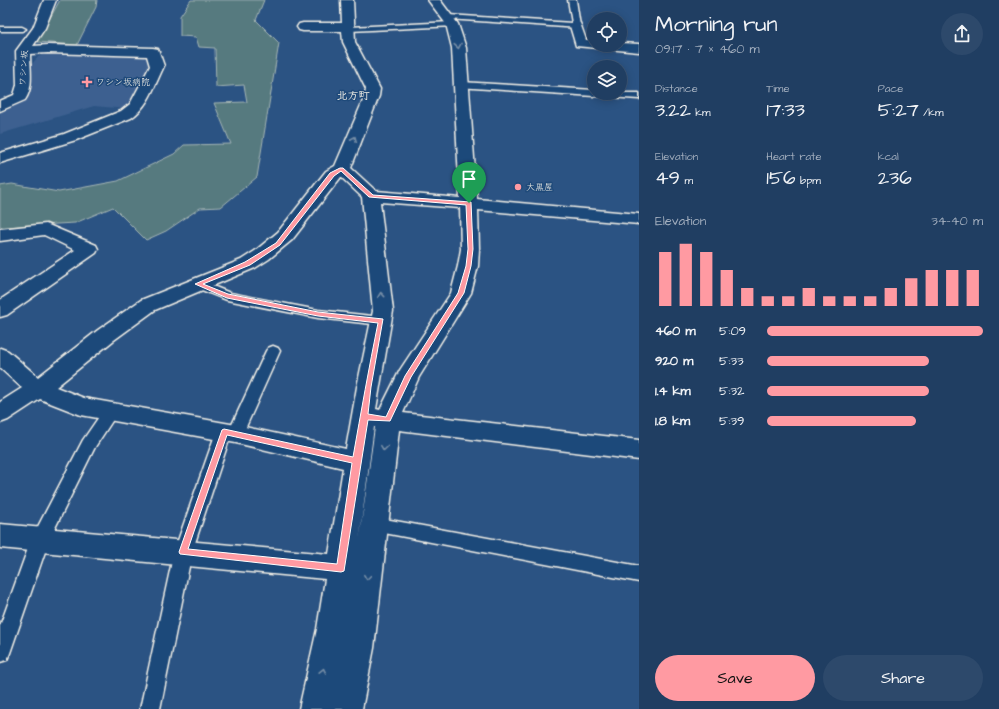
<!DOCTYPE html>
<meta charset="utf-8">
<style>
body{margin:0;font-family:"Architects Daughter","Klee One",sans-serif;background:#2d496b;color:#f1f3f6;height:100vh;display:flex;flex-direction:column;font-size:15px;white-space:nowrap}
*{box-sizing:border-box;margin:0}
p{font-size:13px;color:#a2aebe}
.icon{flex:none;width:22px;height:22px;fill:none;stroke:currentColor;stroke-width:2;stroke-linecap:round;stroke-linejoin:round}
.map{position:relative;flex:1;overflow:hidden}
.details{display:flex;flex-direction:column;background:#203e62;width:360px}
.details>*{flex:none}
.controls{position:absolute;left:587px;top:12px;display:grid;gap:8px}
.controls a{display:grid;place-items:center;width:40px;height:40px;border-radius:50%;background:#203e62;box-shadow:0 2px 10px #0003,0 0 0 1px #3d5777;font-size:20px}
.pin{position:absolute;display:grid;place-items:center;width:34px;height:34px;color:#fff;margin:-41px -17px;border-radius:50% 50% 50% 0;rotate:-45deg;box-shadow:0 0 4px #0007}
.pin .icon{rotate:45deg}
.round{display:grid;place-items:center;flex:none;width:42px;height:42px;border-radius:21px;background:#2d496b}
.head{display:flex;align-items:center;justify-content:space-between;height:68px;padding:0 16px}
h1{font-size:22px;font-weight:600;line-height:30px}
.metrics{display:grid;grid-template-columns:repeat(3,1fr);gap:6px;height:68px;padding:4px 16px}
.metrics div{display:grid;align-content:center}
.metrics b{font-size:20px;font-weight:600}
.metrics small{font-size:11px;font-weight:400}
.metrics p{font-size:11px}
.chart{height:112px;padding:8px 16px}
.chart p{display:flex;justify-content:space-between}
.chart svg{width:100%;height:72px;margin-top:4px;stroke:#ff9aa2;stroke-width:6}
.action{display:flex;gap:8px;margin-top:auto;padding:8px 16px}
.action a{flex:1;height:46px;border-radius:24px;background:#ff9aa2;color:#111;font-size:16px;font-weight:600;line-height:46px;text-align:center}
.action a+a{background:#2d496b;color:#f1f3f6}
ul{padding:0 16px;list-style:none;font-size:13px}
li{display:grid;grid-template-columns:64px 48px 1fr;align-items:center;height:30px}
li i{height:10px;border-radius:5px;background:#ff9aa2}
main{display:flex;flex:1;min-height:0}
.map>svg:first-child{display:block}
.built{fill:#3d6190}
.green{fill:#577a7f;stroke:#a6b6b4}
.lines{fill:none;stroke-linecap:round;stroke-linejoin:round}
.lane-casing{stroke:#f4f1e8;stroke-width:3}
.street-casing{stroke:#f4f1e8;stroke-width:3}
.lane{fill:#1f4a7a;fill-rule:evenodd}
.street{fill:#1f4a7a;fill-rule:evenodd}
.oneway{stroke:#748da6}
.route{fill:#ff9aa2;stroke:#fff;fill-rule:evenodd}
.poi-dot{fill:#ff9aa2;stroke:#1f4a7a;stroke-width:1.5}
.labels{text-anchor:middle;dominant-baseline:central;stroke-width:3;stroke-linejoin:round;paint-order:stroke}
.far-street-label{font-size:9px;fill:#f4f1e8;stroke:#1f4a7a}
.far-poi-label{font-size:9px;fill:#f4f1e8;stroke:#1f4a7a;text-anchor:start}
.far-quarter-label{font-size:11px;font-weight:bold;fill:#f4f1e8;stroke:#1f4a7a}
</style>
<main>
<div class="map">
<svg width="639" height="709" viewBox="0 0 639 709">
<rect width="100%" height="100%" fill="#2b5383"/>
<filter id="ink" filterUnits="userSpaceOnUse"><feTurbulence type="fractalNoise" baseFrequency=".025" numOctaves="2"/><feDisplacementMap in="SourceGraphic" scale="8" xChannelSelector="R" yChannelSelector="G"/><feConvolveMatrix kernelMatrix="1 2 1 2 8 2 1 2 1" color-interpolation-filters="sRGB"/></filter>
<g filter="url(#ink)">
<!-- built -->
<polygon class="built" points="49,52 146,54 151,66 128,109 94,106 0,134 0,111 25,101 29,95 32,64 38,57"/>
<!-- green -->
<g class="green">
<polygon points="60,0 97,0 96,7 77,45 37,42"/>
<polygon points="191,0 264,0 256,20 279,43 257,177 221,207 200,208 166,231 146,240 113,207 75,223 3,227 0,226 0,186 12,184 59,192 118,181 174,154 184,145 231,144 214,103 247,102 244,85 216,87 215,48 199,47 196,37 180,36 180,16"/>
</g>
<g class="lines">
<defs>
<g id="lane">
<polygon points="568,0 576,0 580,26 579,28 448,19 444,17 448,15 572,23"/>
<polygon points="452,22 456,24 455,26 350,31 346,29 350,27"/>
<polygon points="0,27 22,27 26,29 22,31 0,31"/>
<polygon points="461,82 594,90 594,93 639,93 639,99 458,87 457,85"/>
<polygon points="198,280 230,293 318,310 381,317 386,318 388,321 386,324 381,325 318,318 227,300 194,287 192,284 194,281"/>
<polygon points="273,346 278,348 280,351 241,438 236,440 230,437 192,552 160,709 140,709 174,552 216,432 219,428 224,426 230,429 266,351 268,348"/>
<polygon points="110,406 115,408 118,412 95,447 49,540 10,653 7,660 0,662 0,626 31,540 83,440 105,408"/>
<polygon points="374,517 639,566 639,582 374,531 368,529 365,524 368,519"/>
</g>
<g id="street">
<path d="M 44,0 L 56,0 L 45,28 L 33,46 L 48,45 L 153,48 L 158,49 L 164,66 C 155,84 149,106 131,118 L 76,140 L 0,163 L 0,153 L 64,134 L 121,111 L 130,104 L 150,66 L 147,56 L 48,53 L 30,54 C 30,69 34,87 25,100 L 0,111 L 0,101 L 14,95 L 17,85 L 16,51 L 33,28 Z"/>
<path d="M 341,0 L 353,0 L 355,42 L 380,89 L 379,96 L 351,168 L 376,191 L 460,198 L 452,48 L 446,24 L 428,0 L 440,0 L 458,24 L 466,48 L 477,199 L 639,214 L 639,224 L 478,210 L 479,249 L 478,266 L 471,293 L 419,377 L 403,413 L 639,440 L 639,460 L 399,430 L 374,648 L 362,709 L 299,709 L 317,629 L 325,579 L 0,548 L 0,524 L 329,554 L 343,468 L 236,443 L 81,415 L 40,399 L 8,420 L 0,423 L 0,402 L 22,388 L 0,368 L 0,348 L 8,351 L 38,377 L 98,330 L 141,300 L 241,260 L 255,251 L 278,232 L 326,171 L 335,166 L 365,96 L 366,89 L 343,42 L 342,31 L 303,31 L 299,30 L 297,27 L 299,24 L 303,23 L 342,23 ZM 341,177 L 362,197 L 373,311 L 357,387 L 346,449 L 236,425 L 84,398 L 56,387 L 114,340 L 155,310 L 255,268 L 269,259 L 292,240 ZM 380,202 L 460,208 L 461,249 L 458,266 L 451,293 L 400,370 L 380,410 L 376,409 L 393,311 ZM 374,427 L 375,427 L 359,541 Z"/>
<polygon points="576,22 580,23 586,40 594,40 594,45 620,45 620,43 639,44 639,52 576,46 570,26 572,23"/>
<polygon points="46,224 96,245 98,249 96,253 7,315 0,317 0,300 75,250 44,235 0,241 0,229"/>
</g>
</defs>
<!-- lane casing -->
<use href="#lane" class="lane-casing"/>
<!-- street casing -->
<use href="#street" class="street-casing"/>
<!-- lane -->
<use href="#lane" class="lane"/>
<!-- street -->
<use href="#street" class="street"/>
</g>
<!-- one-way arrows -->
<defs><path id="oneway-chevron" d="M-2-3.5L2.5 0L-2 3.5" fill="none" stroke-width="1.6" stroke-linecap="round" stroke-linejoin="round"/></defs>
<g class="oneway">
<use href="#oneway-chevron" transform="translate(458 46) rotate(80)"/>
<use href="#oneway-chevron" transform="translate(354 139) rotate(-67)"/>
<use href="#oneway-chevron" transform="translate(381 295) rotate(-96)"/>
<use href="#oneway-chevron" transform="translate(384 448) rotate(97)"/>
<use href="#oneway-chevron" transform="translate(367 577) rotate(97)"/>
<use href="#oneway-chevron" transform="translate(323 671) rotate(-78)"/>
</g>
</g>
<!-- route -->
<path class="route" d="M 340,168 L 343,168 L 373,195 L 471,202 L 473,249 L 471,266 L 464,293 L 411,377 L 390,421 L 368,420 L 344,571 L 341,572 L 180,554 L 179,552 L 222,430 L 224,429 L 353,457 C 361,412 369,367 378,323 L 318,316 L 227,298 L 195,284 L 245,262 L 276,243 L 330,173 ZM 341,171 L 369,197 L 466,205 L 468,249 L 466,266 L 458,293 L 405,376 L 386,417 L 368,414 L 371,387 L 383,319 L 318,312 L 228,294 L 203,284 L 250,265 L 280,245 L 334,176 ZM 227,435 L 352,463 L 337,564 L 188,549 Z"/>
<!-- markers -->
<g class="poi-dot">
<path d="M85 76h4v4h4v4h-4v4h-4v-4h-4v-4h4z"/>
<circle cx="518" cy="187" r="4"/>
</g>
<g class="labels">
<!-- far-street labels -->
<g class="far-street-label">
<text transform="translate(24 68) rotate(-86)">ワシン坂</text>
</g>
<!-- far-poi labels -->
<g class="far-poi-label">
<text x="96" y="82">ワシン坂病院</text>
<text x="526" y="187">大黒屋</text>
</g>
<!-- far-quarter labels -->
<g class="far-quarter-label">
<text x="353" y="95">北方町</text>
</g>
</g>
</svg>
<div class="controls">
<a><svg class="icon" aria-label="locate" viewBox="0 0 24 24"><circle cx="12" cy="12" r="6"/><path d="M12 2v4M12 18v4M2 12h4M18 12h4"/></svg></a>
<a><svg class="icon" aria-label="layers" viewBox="0 0 24 24"><path d="M12 4l9 5-9 5-9-5zM3 14l9 5 9-5"/></svg></a>
</div>
<div class="pin" style="left:469px;top:203px;background:#1e9e55"><svg class="icon" aria-label="arrive" viewBox="0 0 24 24"><path d="M6 21V4h12l-3 4 3 4H6"/></svg></div>
</div>
<section class="details">
<div class="head"><div><h1>Morning run</h1><p>09:17 · 7 × 460 m</p></div><a class="round"><svg class="icon" aria-label="share" viewBox="0 0 24 24"><path d="M12 15V3M7 8l5-5 5 5M5 13v7h14v-7"/></svg></a></div>
<div class="metrics">
<div><p>Distance</p><b>3.22<small> km</small></b></div>
<div><p>Time</p><b>17:33</b></div>
<div><p>Pace</p><b>5:27<small> /km</small></b></div>
</div>
<div class="metrics">
<div><p>Elevation</p><b>49<small> m</small></b></div>
<div><p>Heart rate</p><b>156<small> bpm</small></b></div>
<div><p>kcal</p><b>236</b></div>
</div>
<div class="chart"><p><span>Elevation</span>34–40 m</p>
<svg viewBox="0 0 160 44" preserveAspectRatio="none"><path d="M5 44V11M15 44V6M25 44V11M35 44V22M45 44V33M55 44V38M65 44V38M75 44V33M85 44V38M95 44V38M105 44V38M115 44V33M125 44V27M135 44V22M145 44V22M155 44V22"/></svg>
</div>
<ul>
<li><b>460 m</b>5:09<i style="width:100%"></i></li>
<li><b>920 m</b>5:33<i style="width:75%"></i></li>
<li><b>1.4 km</b>5:32<i style="width:75%"></i></li>
<li><b>1.8 km</b>5:39<i style="width:69%"></i></li>
</ul>
<div class="action"><a>Save</a><a>Share</a></div>
</section>
</main>
